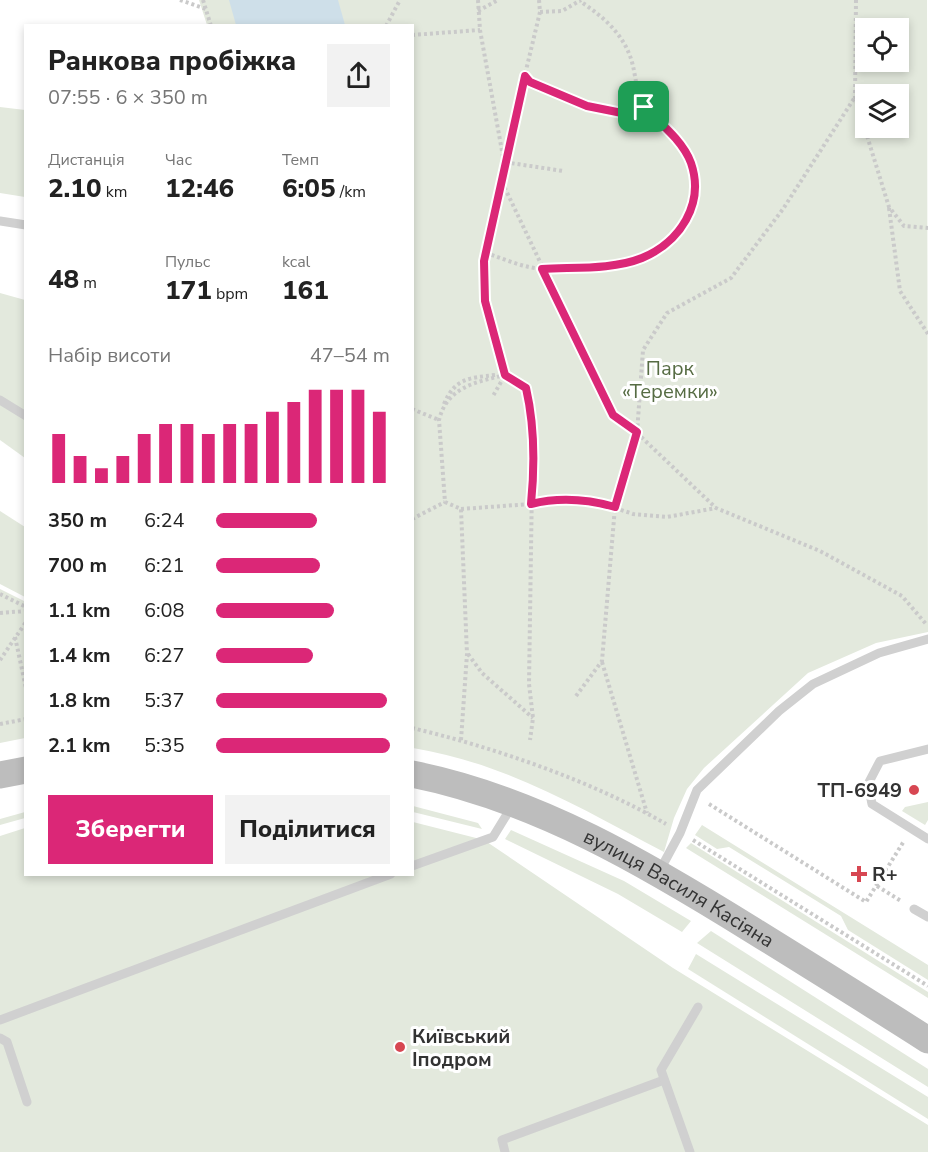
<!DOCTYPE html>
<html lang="uk">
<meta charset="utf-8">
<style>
body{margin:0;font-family:"Nunito Sans",sans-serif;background:#f2f2f2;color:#222;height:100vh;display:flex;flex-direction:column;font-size:22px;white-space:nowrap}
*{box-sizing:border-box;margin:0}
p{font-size:20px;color:#767676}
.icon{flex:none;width:33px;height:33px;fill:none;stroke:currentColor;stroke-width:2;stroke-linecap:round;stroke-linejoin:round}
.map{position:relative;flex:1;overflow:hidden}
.side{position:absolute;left:24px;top:24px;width:390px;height:852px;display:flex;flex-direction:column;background:#fff;border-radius:0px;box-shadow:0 3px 9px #0003}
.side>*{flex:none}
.fabs{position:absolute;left:855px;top:18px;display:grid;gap:12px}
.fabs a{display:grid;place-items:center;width:54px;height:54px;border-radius:0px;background:#fff;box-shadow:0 3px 9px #0003;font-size:30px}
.pin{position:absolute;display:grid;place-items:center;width:51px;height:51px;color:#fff;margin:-26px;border-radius:12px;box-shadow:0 3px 9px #0006}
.round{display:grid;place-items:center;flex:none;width:63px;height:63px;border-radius:0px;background:#f2f2f2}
.headline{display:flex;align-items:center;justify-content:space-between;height:102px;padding:0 24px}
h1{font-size:27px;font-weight:800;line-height:45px}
.metrics{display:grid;grid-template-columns:repeat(3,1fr);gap:9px;height:102px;padding:6px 24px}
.metrics div{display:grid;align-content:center}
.metrics b{font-size:26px;font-weight:800}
.metrics small{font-size:16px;font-weight:400}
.metrics p{font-size:16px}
.chart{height:168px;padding:12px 24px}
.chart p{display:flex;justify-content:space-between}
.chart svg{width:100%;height:108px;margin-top:6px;stroke:#db2777;stroke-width:6}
.cta{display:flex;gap:12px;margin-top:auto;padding:12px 24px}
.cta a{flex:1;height:69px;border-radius:0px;background:#db2777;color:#fff;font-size:24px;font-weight:800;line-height:69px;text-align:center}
.cta a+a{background:#f2f2f2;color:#222}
ul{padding:0 24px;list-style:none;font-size:20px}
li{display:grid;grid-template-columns:96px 72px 1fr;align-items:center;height:45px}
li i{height:15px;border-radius:8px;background:#db2777}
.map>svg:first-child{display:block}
.green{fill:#e3e9dd;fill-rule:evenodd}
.water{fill:#cedfe9}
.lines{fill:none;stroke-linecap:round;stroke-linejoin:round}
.path{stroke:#cacaca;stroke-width:4;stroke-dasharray:3 3;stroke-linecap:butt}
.lane{stroke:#d0d0d0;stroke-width:9}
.secondary{stroke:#bdbdbd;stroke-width:27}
.route-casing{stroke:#fff;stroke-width:12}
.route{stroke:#db2777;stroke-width:8}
.poi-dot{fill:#d74752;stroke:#fff;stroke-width:2}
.labels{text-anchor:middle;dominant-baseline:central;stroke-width:6;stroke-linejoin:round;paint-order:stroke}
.park-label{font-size:20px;fill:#566c43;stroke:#fff}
.poi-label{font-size:20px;font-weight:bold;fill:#333;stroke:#fff;text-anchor:start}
.street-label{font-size:20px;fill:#333;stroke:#fff}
</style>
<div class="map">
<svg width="928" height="1152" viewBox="0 0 928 1152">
<rect width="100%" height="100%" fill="#fff"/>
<!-- green -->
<g class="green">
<path d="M 199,0 L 927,0 L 928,632 L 876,643 L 808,673 L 704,768 L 687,789 L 674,818 L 664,852 C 580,808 508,764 413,748 L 412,26 L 207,25 ZM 866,28 L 898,28 L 898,62 L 866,62 ZM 866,94 L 898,94 L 898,128 L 866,128 Z"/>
<polygon points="0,107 25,110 25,197 0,193"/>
<polygon points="0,293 25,300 25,458 0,440"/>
<polygon points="0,511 25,527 25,597 0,584"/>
<polygon points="0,589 26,602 25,738 0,743"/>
<polygon points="928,802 928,820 925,825 902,811 905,807"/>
<polygon points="413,806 478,823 482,829 413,812"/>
<polygon points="25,812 25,818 0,825 0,819"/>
<polygon points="413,822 484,840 673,968 928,1125 928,1152 0,1152 0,836 25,828 26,874 412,874"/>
<polygon points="702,825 928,965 928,980 848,930 841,916 729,847 717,849 695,835"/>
<polygon points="511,830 624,881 691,921 682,932 618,894 505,839"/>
<polygon points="691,843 928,992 928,998 686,848"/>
<polygon points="711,931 928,1069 928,1087 697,943"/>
<polygon points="696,954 928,1097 928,1119 688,969"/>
</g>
<!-- water -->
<polygon class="water" points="229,0 338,0 345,25 236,25"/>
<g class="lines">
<!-- path -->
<g class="path">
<polyline points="180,0 206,9"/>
<polyline points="203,0 211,26"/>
<polyline points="478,0 480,30 504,162 484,261 485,301 505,375 493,396"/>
<polyline points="539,0 540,12 504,162 563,171"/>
<polyline points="856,0 855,97 889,207 904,226 928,228"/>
<polyline points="478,11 498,0"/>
<polyline points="540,12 562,11 581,0"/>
<polyline points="386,26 400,0"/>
<polyline points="412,35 480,30"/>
<polyline points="525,76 530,82 587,106 622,113 644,107"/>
<polyline points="502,182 613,415 637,433 716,508 820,551 902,596 926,624"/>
<polyline points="889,208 900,291 928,334"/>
<path d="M 486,253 C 504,259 524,268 543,269 C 574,270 609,267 639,259 C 679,248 706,202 691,162 C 682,138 656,127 644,106 C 637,95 636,79 633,66 C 626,36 605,18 580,1"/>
<path d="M 444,404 C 455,378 469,378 495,375"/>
<polyline points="412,409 439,420"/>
<polyline points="461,509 531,504 550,499 598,502 633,514 667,517 716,508"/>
<polyline points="412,519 445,502"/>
<polyline points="0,594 26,607"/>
<polyline points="0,613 26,611"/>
<polyline points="15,637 26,688"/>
<polyline points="468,654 482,673 533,718"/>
<polyline points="0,660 26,622"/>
<polyline points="602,662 647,813"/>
<polyline points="576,696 602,661 615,507 637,433 643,350 667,313 731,278 783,209 855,97"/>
<polyline points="0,724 26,719"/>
<path d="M 412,728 C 496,748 592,781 666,824"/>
<path d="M 461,740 L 467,654 L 461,509 L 445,502 L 439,420 C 447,387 476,382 505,375 L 526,388 L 533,416 L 529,684 L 533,718 L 530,740"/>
<polyline points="709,804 866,902 904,841"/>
<polyline points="693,840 928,986"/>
<polyline points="877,886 901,901"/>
</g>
<!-- lane -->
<g class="lane">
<polyline points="0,221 26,225"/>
<polyline points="0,400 26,416"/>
<polyline points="928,749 880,761 868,784 872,804 928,839"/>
<polyline points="412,866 493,837 512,806"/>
<polyline points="659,872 680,833 697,790 779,711 813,684 879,653 928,639"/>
<polyline points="914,909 928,917"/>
<polyline points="0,1020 391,874"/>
<polyline points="0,1038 7,1042 27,1102"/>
<polyline points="505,1152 502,1140 664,1080"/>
<polyline points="690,1152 661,1070 698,1007"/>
</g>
<!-- secondary -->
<g class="secondary">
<path id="s1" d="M 412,774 C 537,799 648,865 754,931 C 812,967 870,1003 928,1040"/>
<polyline points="0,775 26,770"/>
</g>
</g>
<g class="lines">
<defs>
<path id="route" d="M 525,76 L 530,82 L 587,106 L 622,113 L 644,107 C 660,123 683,141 691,163 C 705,204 680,242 642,258 C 612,270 574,267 542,269 L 613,415 L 637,432 L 615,507 C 587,499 559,497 531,504 C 535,464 535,427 526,388 L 505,375 L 485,301 L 484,261 Z"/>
</defs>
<!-- route casing -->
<use href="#route" class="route-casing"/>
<!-- route -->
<use href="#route" class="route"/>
</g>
<!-- markers -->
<g class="poi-dot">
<circle cx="914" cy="790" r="6"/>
<path d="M856 865h6v6h6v6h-6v6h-6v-6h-6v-6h6z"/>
<circle cx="400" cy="1047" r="6"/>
</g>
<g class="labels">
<!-- park labels -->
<g class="park-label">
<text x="670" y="368">Парк<tspan x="670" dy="23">«Теремки»</tspan></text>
</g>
<!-- poi labels -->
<g class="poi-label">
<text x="902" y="790" text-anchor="end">ТП-6949</text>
<text x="872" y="874">R+</text>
<text x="412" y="1036">Київський<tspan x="412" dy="23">Іподром</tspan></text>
</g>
<!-- street labels -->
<g class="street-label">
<text stroke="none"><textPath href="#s1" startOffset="292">вулиця Василя Касіяна</textPath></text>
</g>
</g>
</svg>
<div class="fabs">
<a><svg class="icon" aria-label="locate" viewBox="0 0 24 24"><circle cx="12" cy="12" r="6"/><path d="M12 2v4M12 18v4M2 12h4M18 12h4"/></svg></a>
<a><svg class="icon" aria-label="layers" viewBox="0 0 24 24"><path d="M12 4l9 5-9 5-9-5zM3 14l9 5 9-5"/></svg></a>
</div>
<div class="pin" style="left:644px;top:107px;background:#1e9e55"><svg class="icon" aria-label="arrive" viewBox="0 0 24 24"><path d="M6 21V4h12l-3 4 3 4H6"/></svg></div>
<section class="side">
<div class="headline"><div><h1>Ранкова пробіжка</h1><p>07:55 · 6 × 350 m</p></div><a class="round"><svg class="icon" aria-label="share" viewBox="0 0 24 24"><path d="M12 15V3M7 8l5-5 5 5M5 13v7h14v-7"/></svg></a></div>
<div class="metrics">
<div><p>Дистанція</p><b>2.10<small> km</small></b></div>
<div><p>Час</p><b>12:46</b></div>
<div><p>Темп</p><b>6:05<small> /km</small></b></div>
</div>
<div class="metrics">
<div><b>48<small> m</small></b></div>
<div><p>Пульс</p><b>171<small> bpm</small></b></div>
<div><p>kcal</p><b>161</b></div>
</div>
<div class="chart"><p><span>Набір висоти</span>47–54 m</p>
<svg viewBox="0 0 160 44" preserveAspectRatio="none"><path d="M5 44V24M15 44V33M25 44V38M35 44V33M45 44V24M55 44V20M65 44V20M75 44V24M85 44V20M95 44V20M105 44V15M115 44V11M125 44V6M135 44V6M145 44V6M155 44V15"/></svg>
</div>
<ul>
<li><b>350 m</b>6:24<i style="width:58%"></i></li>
<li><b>700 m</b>6:21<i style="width:60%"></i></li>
<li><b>1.1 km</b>6:08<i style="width:68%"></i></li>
<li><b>1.4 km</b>6:27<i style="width:56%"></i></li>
<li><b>1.8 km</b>5:37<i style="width:98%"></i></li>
<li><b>2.1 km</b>5:35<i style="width:100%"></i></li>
</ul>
<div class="cta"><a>Зберегти</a><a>Поділитися</a></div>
</section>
</div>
